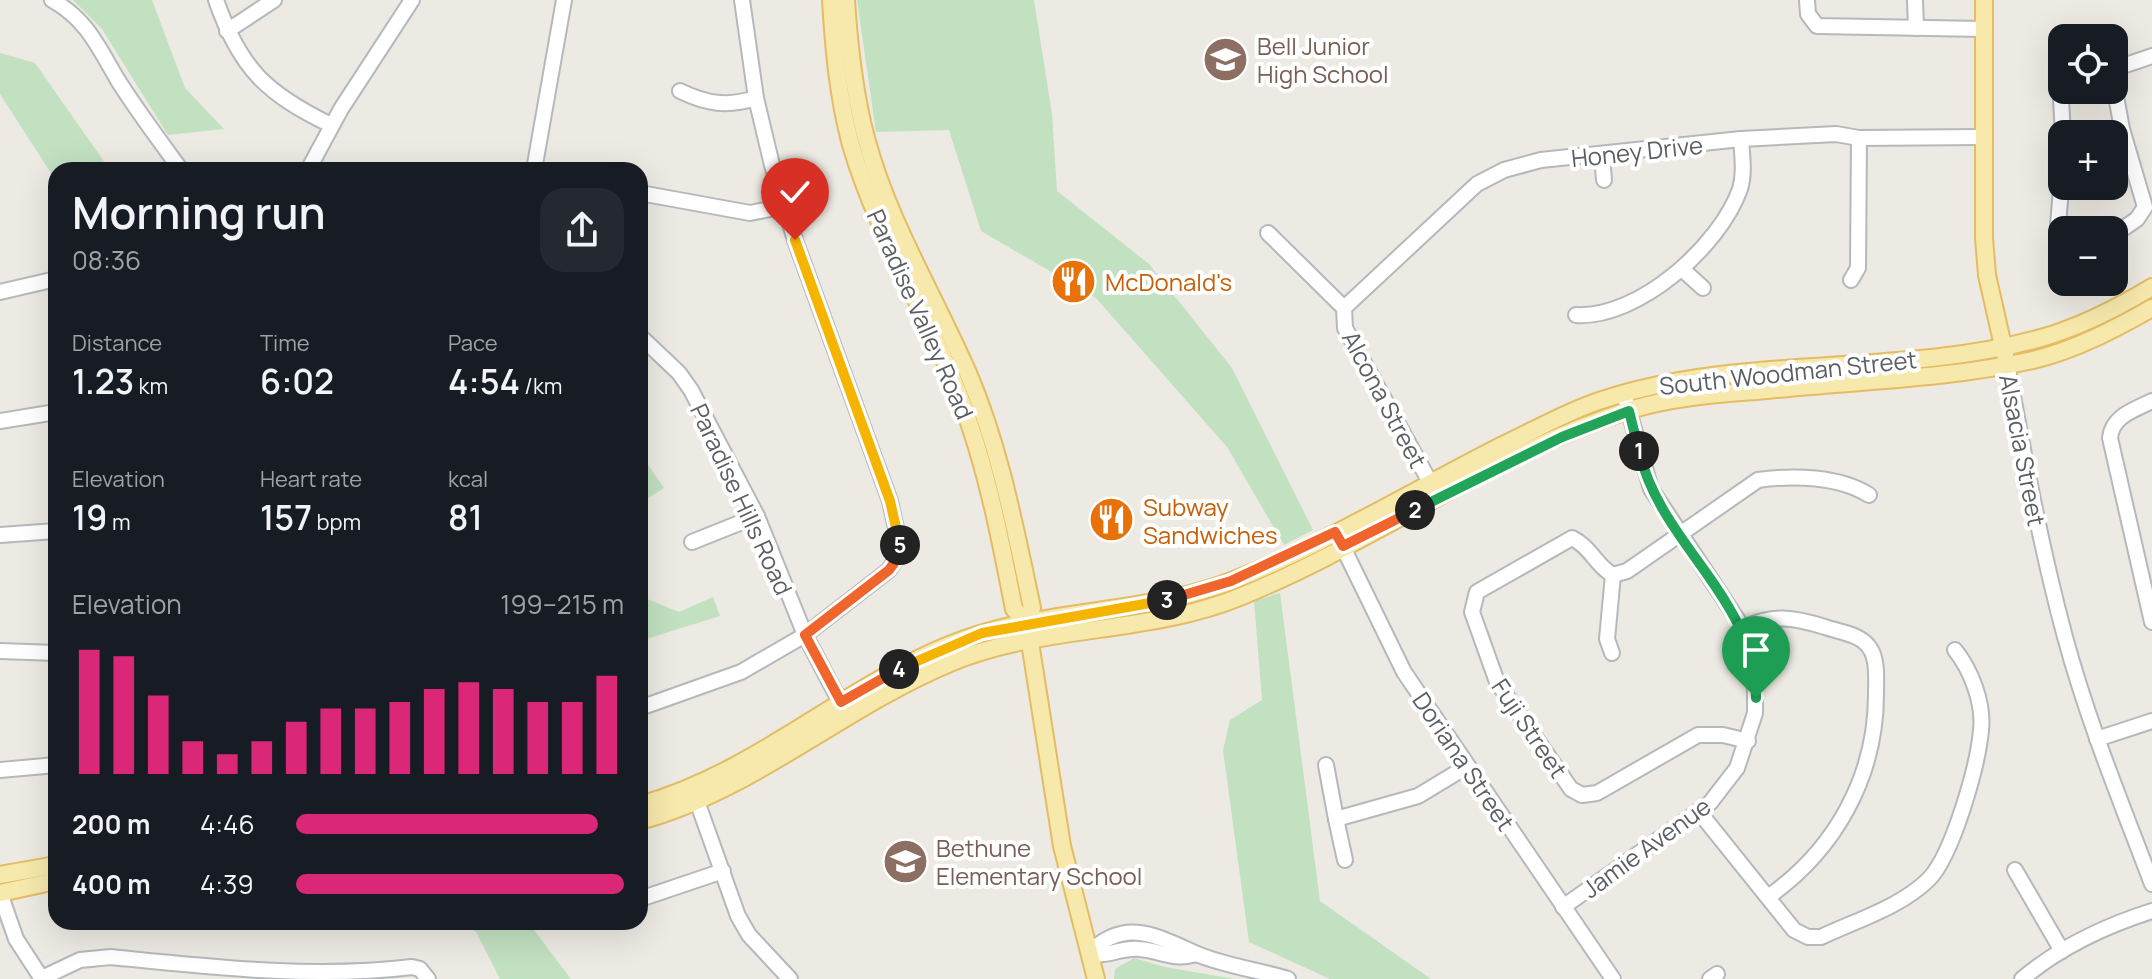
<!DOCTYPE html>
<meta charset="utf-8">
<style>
body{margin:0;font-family:Manrope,sans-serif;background:#242831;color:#f1f3f6;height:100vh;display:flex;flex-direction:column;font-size:30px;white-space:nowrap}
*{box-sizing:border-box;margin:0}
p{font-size:26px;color:#9ea1a6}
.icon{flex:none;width:44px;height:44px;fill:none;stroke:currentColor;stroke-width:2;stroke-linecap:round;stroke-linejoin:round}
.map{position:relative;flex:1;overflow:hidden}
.drawer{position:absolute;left:48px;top:162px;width:600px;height:768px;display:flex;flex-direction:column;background:#171b24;border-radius:24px;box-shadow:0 8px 32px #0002}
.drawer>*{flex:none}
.tools{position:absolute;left:2048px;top:24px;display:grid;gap:16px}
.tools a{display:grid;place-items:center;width:80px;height:80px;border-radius:16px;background:#171b24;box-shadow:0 8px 32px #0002;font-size:40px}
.pin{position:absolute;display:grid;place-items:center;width:68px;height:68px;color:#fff;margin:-82px -34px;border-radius:50% 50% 50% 0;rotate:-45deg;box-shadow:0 0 8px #0007}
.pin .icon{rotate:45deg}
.km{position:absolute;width:40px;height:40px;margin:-20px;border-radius:50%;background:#222;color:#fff;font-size:22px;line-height:40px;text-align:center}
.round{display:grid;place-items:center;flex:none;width:84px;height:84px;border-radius:24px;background:#242831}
.headline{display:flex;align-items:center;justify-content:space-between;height:136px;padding:0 24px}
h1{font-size:44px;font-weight:600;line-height:60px}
.stats{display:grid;grid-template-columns:repeat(3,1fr);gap:12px;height:136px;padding:8px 24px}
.stats div{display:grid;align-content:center}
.stats b{font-size:34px;font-weight:600}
.stats small{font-size:22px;font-weight:400}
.stats p{font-size:22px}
.chart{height:224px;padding:16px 24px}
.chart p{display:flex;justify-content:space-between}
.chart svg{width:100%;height:144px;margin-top:8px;stroke:#db2777;stroke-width:6}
ul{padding:0 24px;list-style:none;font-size:26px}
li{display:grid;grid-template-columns:128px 96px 1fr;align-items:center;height:60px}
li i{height:20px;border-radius:10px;background:#db2777}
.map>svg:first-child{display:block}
.green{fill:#c2e1c1}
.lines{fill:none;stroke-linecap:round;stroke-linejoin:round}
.minor-casing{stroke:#b5b8bc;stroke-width:18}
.major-casing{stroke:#e3bc64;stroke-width:20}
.minor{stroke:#fff;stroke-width:14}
.major{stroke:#f7e9ac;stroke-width:16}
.split-1-casing{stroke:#fff;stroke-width:16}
.split-2-casing{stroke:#fff;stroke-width:16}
.split-3-casing{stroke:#fff;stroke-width:16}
.split-4-casing{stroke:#fff;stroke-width:16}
.split-5-casing{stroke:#fff;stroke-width:16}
.split-6-casing{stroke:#fff;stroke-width:16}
.split-1{stroke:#22a559;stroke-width:10}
.split-2{stroke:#22a559;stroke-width:10}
.split-3{stroke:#f0652b;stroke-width:10}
.split-4{stroke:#f5b400;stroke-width:10}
.split-5{stroke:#f0652b;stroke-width:10}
.split-6{stroke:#f5b400;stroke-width:10}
.labels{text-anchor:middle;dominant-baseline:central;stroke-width:8;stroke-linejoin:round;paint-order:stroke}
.education-label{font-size:24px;fill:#785e54;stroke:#fff;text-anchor:start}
.street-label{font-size:24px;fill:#5b5e62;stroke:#fff}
.food-label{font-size:24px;fill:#c56008;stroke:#fff;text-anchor:start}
</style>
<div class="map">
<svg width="2152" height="979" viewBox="0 0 2152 979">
<rect width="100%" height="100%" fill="#eceae2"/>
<!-- green -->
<g class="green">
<polygon points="73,0 152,0 185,88 224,129 168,135 102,29"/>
<polygon points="857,0 1034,0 1052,114 1057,191 1149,264 1232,368 1313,530 1284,545 1227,447 1096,298 981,231 949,130 876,132"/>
<polygon points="0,53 35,63 110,170 56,170 56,181 0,94"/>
<polygon points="640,453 664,488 640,503"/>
<polygon points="1280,593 1320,901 1431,979 1330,979 1249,942 1223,750 1230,720 1262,700 1254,601"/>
<polygon points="640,596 679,612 713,597 720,616 640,641"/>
<polygon points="460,922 528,922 571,979 500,979 476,932"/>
<polygon points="1134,958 1165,967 1234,979 1114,979 1115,969"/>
</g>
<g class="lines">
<defs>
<g id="minor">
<path d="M 52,0 C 88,20 99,49 119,82 C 138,112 160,141 181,170"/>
<path d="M 216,0 C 240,69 267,94 331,125"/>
<polyline points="1807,0 1808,14 1817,26 1983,29"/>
<polyline points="1915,0 1916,28"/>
<polyline points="227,31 274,0"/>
<polyline points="2114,69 2152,56"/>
<polyline points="2114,85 2122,129 2145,207 2137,219 2114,235"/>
<path d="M 680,91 C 707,104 727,107 756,98"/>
<polyline points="2063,134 2061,99 2064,90"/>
<polyline points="1602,156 1604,180"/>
<polyline points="308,170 341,109 412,0"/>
<polyline points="534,170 564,0"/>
<polyline points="2062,177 2058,225 2062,251"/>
<polyline points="640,193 750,213 785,206"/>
<polyline points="1268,233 1344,308 1345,328 1436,493"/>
<polyline points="1682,269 1703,288"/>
<polyline points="1851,280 1858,268 1859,138"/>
<polyline points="0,292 56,279"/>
<polyline points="1344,308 1477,184 1504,170 1541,160 1741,139 1836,134 1859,138 1983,137"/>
<path d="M 1576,315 C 1638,319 1720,246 1740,189 C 1745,173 1742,156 1741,139"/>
<polyline points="640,336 679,373 691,390 757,516 805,635 845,711"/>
<path d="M 2007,364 C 2024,456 2041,548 2065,637 C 2088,722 2121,802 2152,884"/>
<path d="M 2152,401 C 2134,410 2112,416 2110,438 L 2152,622"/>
<polyline points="0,421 56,412"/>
<polyline points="0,535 56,531"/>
<polyline points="1339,539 1404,672 1613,979"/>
<polyline points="692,542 757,516"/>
<path d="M 1613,575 C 1596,566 1591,547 1572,538 L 1477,592 L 1472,612 L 1497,682 L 1571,789 L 1582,795 L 1597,793 L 1698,735 L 1723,735 L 1748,741"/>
<path d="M 1613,575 L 1627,571 L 1758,480 C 1793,475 1839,476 1869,495"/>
<path d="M 1743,628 C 1774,614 1793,617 1825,627 C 1839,632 1860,634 1869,647 C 1878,658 1876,680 1876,694 C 1876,777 1835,850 1768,897"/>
<polyline points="0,651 56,653"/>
<polyline points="1612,653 1607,639 1613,575"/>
<polyline points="640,708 741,672 805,635 889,570 901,551 890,501 795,240 772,165 756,98 742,0"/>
<polyline points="2097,739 2152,721"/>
<polyline points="1326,765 1336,819 1418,796 1466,767"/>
<polyline points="0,770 56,765"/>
<polyline points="693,790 738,916 749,935 790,979"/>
<path d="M 1700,813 L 1794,930 L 1808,937 L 1821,937 C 1857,920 1901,907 1929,879 C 1953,854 1978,765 1981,730 C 1984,703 1971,670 1955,650"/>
<polyline points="1336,819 1345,860"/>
<polyline points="2015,870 2062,951"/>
<polyline points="0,893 16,939 42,979"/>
<polyline points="640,899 723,871"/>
<polyline points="1563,907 1710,803 1737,768 1755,713 1755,669 1743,628 1651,489 1626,401"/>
<path d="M 1089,953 C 1125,917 1157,936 1197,954 C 1225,966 1259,970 1288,979"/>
<path d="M 1089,953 C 1108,958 1120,947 1139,949 C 1164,951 1171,961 1197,954"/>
<path d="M 42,978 L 80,960 L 111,957 C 211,967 313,979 412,967 L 420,969 L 428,979"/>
<polyline points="1710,979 1717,974"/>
<path d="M 2022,979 C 2060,947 2105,926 2152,911"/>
</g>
<g id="major">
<path d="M 831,0 C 834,49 838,97 851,145 C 875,227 920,301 953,380 C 984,454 999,531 1014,609 L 1027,623"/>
<path d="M 846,0 C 849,47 854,93 866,138 C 888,221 934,295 968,373 C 1000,448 1015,528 1032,608 L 1027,623 L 1062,846 L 1096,979"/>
<polyline points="1984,0 1984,238 1987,275 2005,355"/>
<path d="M 640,805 C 757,772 839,690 949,645 C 1040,607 1143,616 1234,580 C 1327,543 1414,490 1503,445 C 1535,430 1566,412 1599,401 C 1741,353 1898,378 2041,338 C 2080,327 2117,308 2152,287"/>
<path d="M 640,821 C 754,790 842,708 950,663 C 1042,624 1149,635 1242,596 C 1375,542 1493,453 1630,410 C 1675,396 1721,394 1767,390 C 1855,381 1947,379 2033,360 C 2075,350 2115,329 2152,308"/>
<polyline points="0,875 56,865"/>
<polyline points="0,893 56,881"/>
</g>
</defs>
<!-- minor casing -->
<use href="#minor" class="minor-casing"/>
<!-- major casing -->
<use href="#major" class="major-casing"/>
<!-- minor -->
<use href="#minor" class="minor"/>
<!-- major -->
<use href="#major" class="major"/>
</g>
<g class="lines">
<defs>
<path id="split-1" d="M 1639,451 C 1661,546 1756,597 1756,698"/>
<polyline id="split-2" points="1415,510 1562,437 1629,411 1639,451"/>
<polyline id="split-3" points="1167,600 1231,581 1335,532 1343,546 1415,510"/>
<polyline id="split-4" points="899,669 982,633 1167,600"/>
<polyline id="split-5" points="899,669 841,702 805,635 889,570 899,556 900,545"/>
<polyline id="split-6" points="795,240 890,501 900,545"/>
</defs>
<!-- split-1 casing -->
<use href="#split-1" class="split-1-casing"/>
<!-- split-2 casing -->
<use href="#split-2" class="split-2-casing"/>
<!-- split-3 casing -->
<use href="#split-3" class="split-3-casing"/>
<!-- split-4 casing -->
<use href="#split-4" class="split-4-casing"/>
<!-- split-5 casing -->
<use href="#split-5" class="split-5-casing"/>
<!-- split-6 casing -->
<use href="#split-6" class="split-6-casing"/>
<!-- split-1 -->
<use href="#split-1" class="split-1"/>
<!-- split-2 -->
<use href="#split-2" class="split-2"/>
<!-- split-3 -->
<use href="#split-3" class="split-3"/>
<!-- split-4 -->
<use href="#split-4" class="split-4"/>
<!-- split-5 -->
<use href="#split-5" class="split-5"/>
<!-- split-6 -->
<use href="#split-6" class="split-6"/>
</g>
<!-- icons -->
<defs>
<symbol id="school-disc" viewBox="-11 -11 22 22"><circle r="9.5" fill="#8d6e63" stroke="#fff"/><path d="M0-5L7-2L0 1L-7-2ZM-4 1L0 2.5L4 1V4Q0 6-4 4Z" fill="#fff"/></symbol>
<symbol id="restaurant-disc" viewBox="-11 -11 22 22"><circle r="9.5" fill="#e8710a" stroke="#fff"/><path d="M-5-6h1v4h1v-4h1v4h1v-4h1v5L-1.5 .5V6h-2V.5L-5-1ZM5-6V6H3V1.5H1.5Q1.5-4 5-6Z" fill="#fff"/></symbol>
</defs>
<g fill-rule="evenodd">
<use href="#school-disc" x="1200" y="34" width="51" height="51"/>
<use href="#restaurant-disc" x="1048" y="256" width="51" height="51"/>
<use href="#restaurant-disc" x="1086" y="494" width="51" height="51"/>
<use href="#school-disc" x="880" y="836" width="51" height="51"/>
</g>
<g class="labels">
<!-- education labels -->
<g class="education-label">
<text x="1257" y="45">Bell Junior<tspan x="1257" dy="28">High School</tspan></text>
<text x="936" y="847">Bethune<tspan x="936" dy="28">Elementary School</tspan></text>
</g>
<!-- street labels -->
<g class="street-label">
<text transform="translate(1637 151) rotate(-6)">Honey Drive</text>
<text transform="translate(921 314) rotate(66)">Paradise Valley Road</text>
<text transform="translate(1788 372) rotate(-6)">South Woodman Street</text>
<text transform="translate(1385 399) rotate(62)">Alcona Street</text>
<text transform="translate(2023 450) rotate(79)">Alsacia Street</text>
<text transform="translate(742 499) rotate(65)">Paradise Hills Road</text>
<text transform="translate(1530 728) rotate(56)">Fuji Street</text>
<text transform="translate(1464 761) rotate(56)">Doriana Street</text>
<text transform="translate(1646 847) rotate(-36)">Jamie Avenue</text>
</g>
<!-- food labels -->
<g class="food-label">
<text x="1105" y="281">McDonald's</text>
<text x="1143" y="506">Subway<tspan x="1143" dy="28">Sandwiches</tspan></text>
</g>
</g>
</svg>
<div class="tools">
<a><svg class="icon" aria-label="locate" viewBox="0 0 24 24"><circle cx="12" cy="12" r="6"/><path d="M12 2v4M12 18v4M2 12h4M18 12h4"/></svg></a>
<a>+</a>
<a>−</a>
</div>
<div class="pin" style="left:1756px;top:698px;background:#1e9e55"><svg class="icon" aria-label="arrive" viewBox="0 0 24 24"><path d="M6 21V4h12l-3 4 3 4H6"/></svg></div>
<div class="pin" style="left:795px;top:240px;background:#d93025"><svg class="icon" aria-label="check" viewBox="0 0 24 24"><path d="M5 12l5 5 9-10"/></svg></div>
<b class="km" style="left:1639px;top:451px">1</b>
<b class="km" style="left:1415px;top:510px">2</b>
<b class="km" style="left:1167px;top:600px">3</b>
<b class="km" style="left:899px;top:669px">4</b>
<b class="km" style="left:900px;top:545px">5</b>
<section class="drawer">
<div class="headline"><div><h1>Morning run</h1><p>08:36</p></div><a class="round"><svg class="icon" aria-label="share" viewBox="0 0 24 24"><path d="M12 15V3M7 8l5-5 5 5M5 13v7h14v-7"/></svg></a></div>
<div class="stats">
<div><p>Distance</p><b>1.23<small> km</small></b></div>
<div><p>Time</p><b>6:02</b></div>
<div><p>Pace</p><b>4:54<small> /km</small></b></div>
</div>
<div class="stats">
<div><p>Elevation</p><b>19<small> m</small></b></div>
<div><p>Heart rate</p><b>157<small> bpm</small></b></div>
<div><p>kcal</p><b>81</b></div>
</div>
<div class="chart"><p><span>Elevation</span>199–215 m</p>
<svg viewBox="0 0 160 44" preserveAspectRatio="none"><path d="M5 44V6M15 44V8M25 44V20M35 44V34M45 44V38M55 44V34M65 44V28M75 44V24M85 44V24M95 44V22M105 44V18M115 44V16M125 44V18M135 44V22M145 44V22M155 44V14"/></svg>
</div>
<ul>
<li><b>200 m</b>4:46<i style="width:92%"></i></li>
<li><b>400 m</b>4:39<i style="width:100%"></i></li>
</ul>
</section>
</div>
